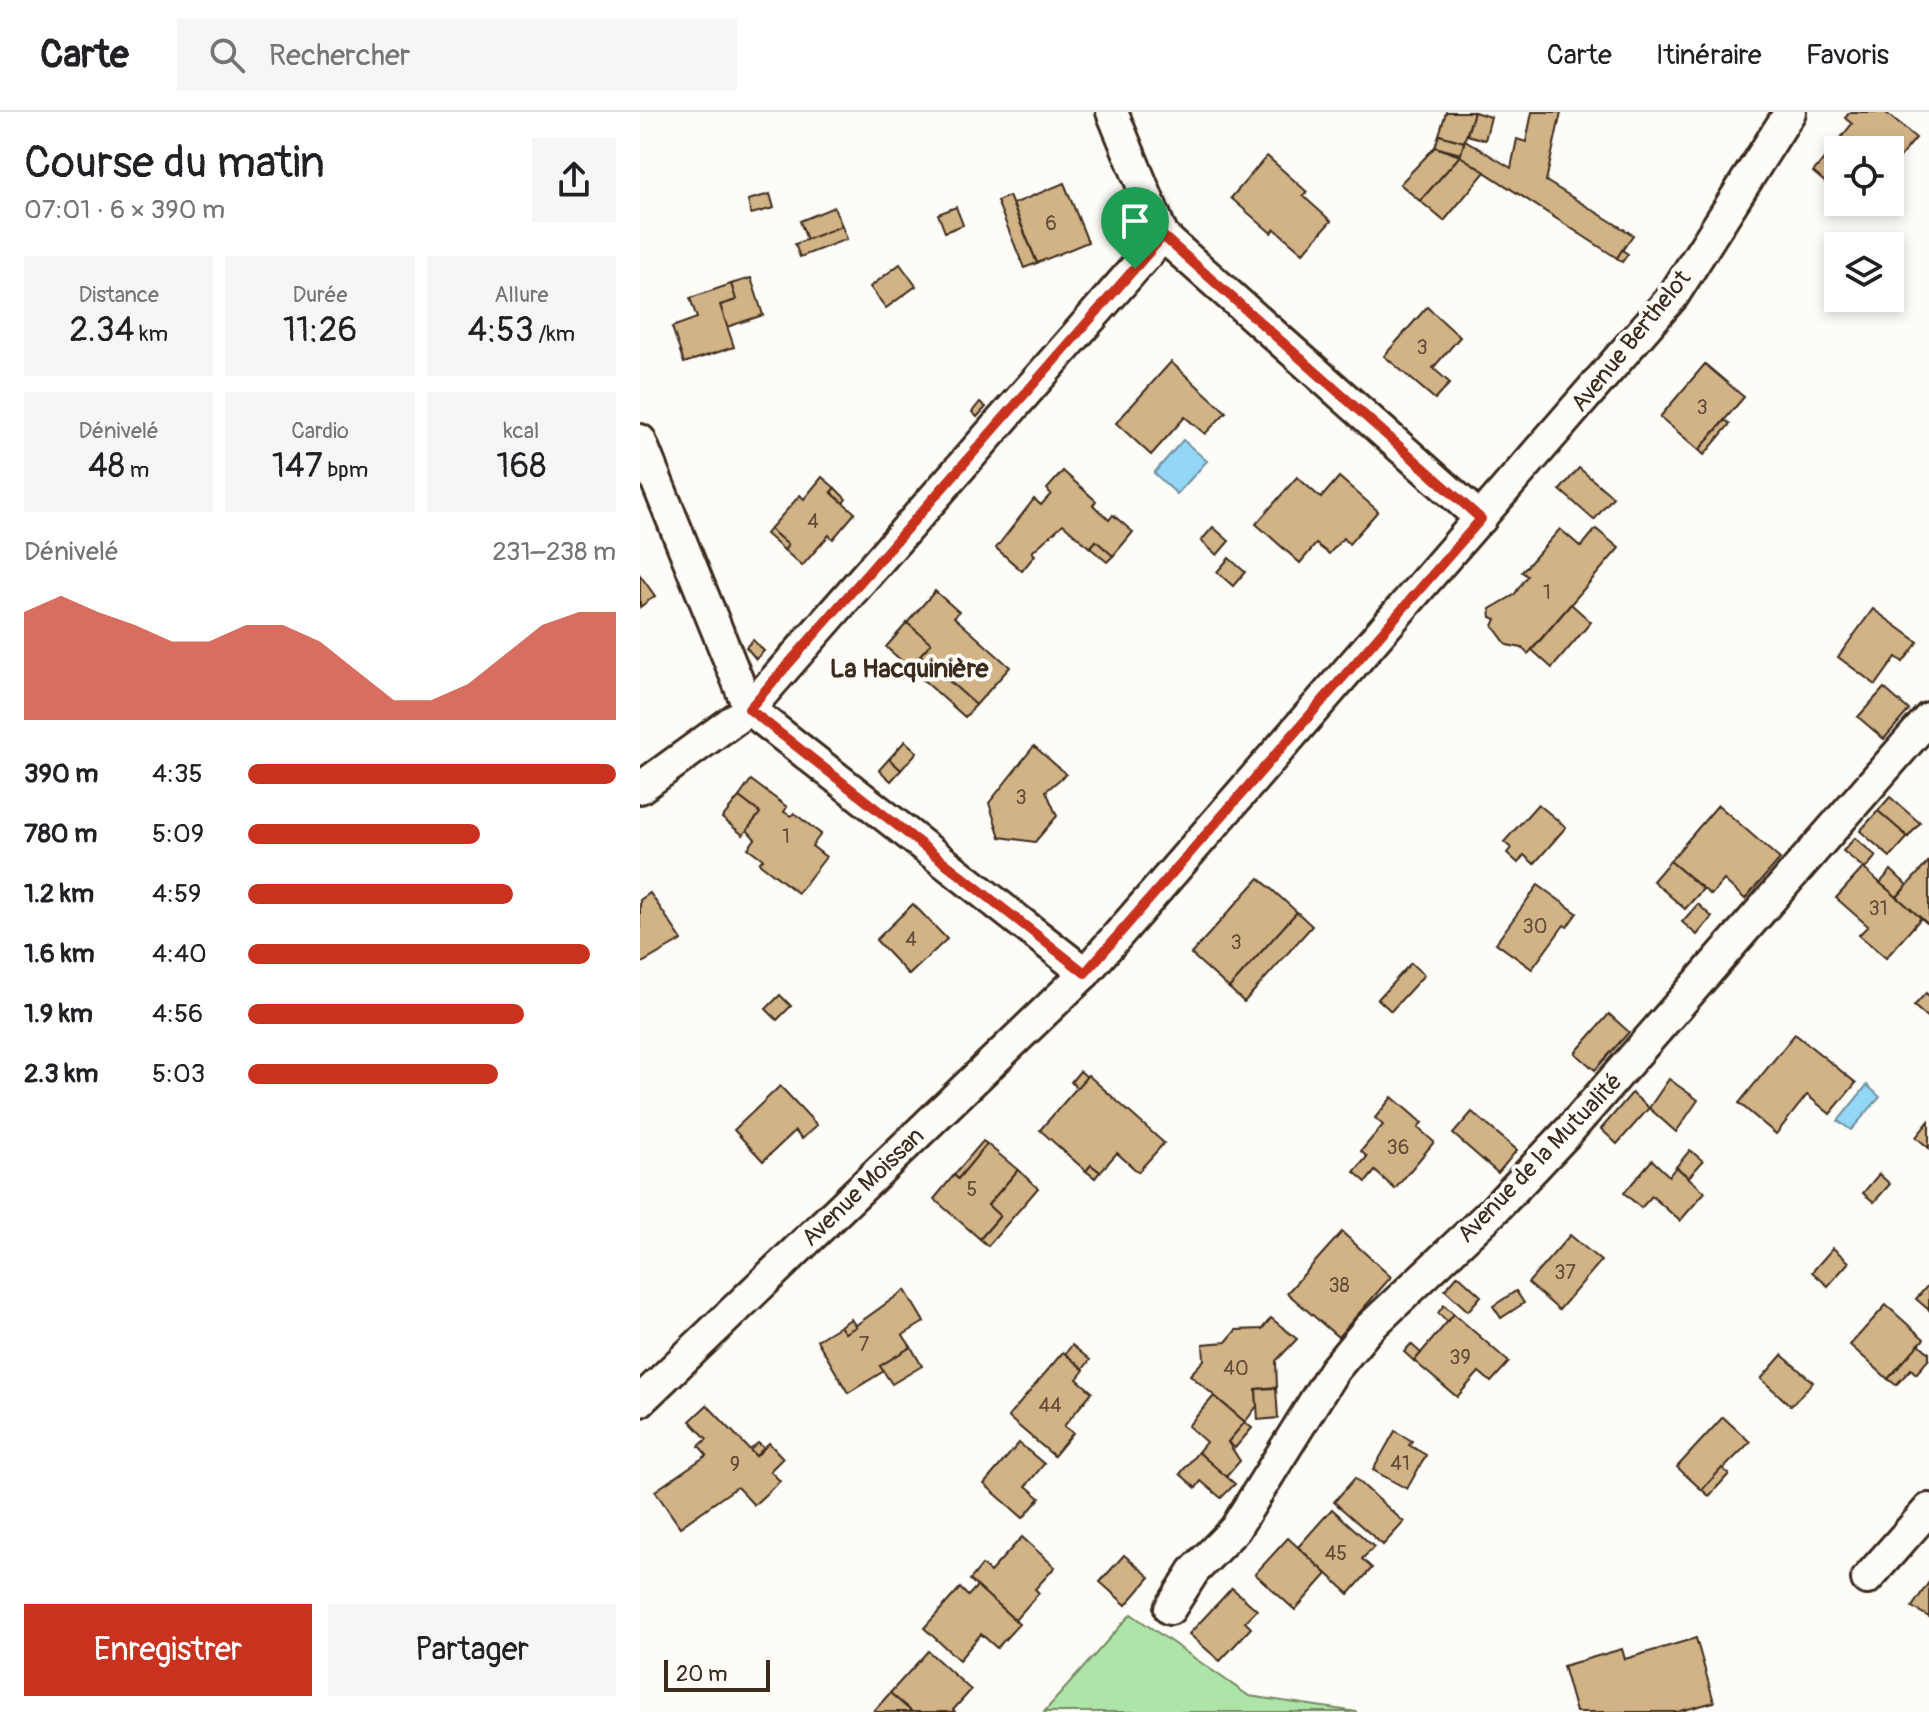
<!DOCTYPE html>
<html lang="fr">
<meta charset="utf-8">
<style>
body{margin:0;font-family:Pangolin,sans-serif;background:#f6f6f6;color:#202124;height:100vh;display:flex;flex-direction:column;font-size:30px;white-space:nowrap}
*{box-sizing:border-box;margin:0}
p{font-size:26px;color:#757577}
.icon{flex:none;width:44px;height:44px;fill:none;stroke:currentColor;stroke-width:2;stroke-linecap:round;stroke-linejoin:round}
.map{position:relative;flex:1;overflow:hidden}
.side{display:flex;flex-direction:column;background:#fff;width:640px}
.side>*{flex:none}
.controls{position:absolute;left:1184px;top:24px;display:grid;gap:16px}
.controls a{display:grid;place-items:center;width:80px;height:80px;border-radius:0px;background:#fff;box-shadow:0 4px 12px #0003;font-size:40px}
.scale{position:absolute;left:24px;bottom:20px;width:106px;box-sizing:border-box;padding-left:8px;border:4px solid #3b2a1e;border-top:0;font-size:22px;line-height:28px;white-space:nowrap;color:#3b2a1e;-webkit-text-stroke:6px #fdfcf7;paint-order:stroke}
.pin{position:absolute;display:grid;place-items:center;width:68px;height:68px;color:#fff;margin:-82px -34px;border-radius:50% 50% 50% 0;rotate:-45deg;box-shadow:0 0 8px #0007}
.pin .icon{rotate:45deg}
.round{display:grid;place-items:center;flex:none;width:84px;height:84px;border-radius:0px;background:#f6f6f6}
.summary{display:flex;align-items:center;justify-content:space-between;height:136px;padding:0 24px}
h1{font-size:44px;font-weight:600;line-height:60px}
.stats{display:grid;grid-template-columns:repeat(3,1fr);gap:12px;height:136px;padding:8px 24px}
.stats div{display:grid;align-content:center;border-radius:0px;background:#f6f6f6;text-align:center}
.stats b{font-size:34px;font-weight:600}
.stats small{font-size:22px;font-weight:400}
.stats p{font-size:22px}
.chart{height:224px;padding:16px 24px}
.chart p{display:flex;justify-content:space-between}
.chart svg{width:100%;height:144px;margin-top:8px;fill:#c8321e;opacity:.7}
.action{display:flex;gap:16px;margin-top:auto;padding:16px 24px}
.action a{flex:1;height:92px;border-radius:0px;background:#c8321e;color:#fff;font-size:32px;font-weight:600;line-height:92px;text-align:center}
.action a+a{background:#f6f6f6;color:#202124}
ul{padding:0 24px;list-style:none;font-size:26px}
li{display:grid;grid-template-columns:128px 96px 1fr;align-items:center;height:60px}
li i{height:20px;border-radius:10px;background:#c8321e}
header{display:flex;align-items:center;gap:48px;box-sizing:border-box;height:112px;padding:0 40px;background:#fff;border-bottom:2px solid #e0e0e0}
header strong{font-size:38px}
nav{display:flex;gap:44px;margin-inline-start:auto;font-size:28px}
.search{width:560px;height:72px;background:#f6f6f6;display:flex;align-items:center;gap:20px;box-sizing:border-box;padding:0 28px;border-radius:0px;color:#757577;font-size:30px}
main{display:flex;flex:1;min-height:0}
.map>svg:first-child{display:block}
.green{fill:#ade5a9;stroke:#748864;stroke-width:2}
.water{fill:#94d6f6;stroke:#7091a0;stroke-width:2}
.building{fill:#d2b386;stroke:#3b2a1e;stroke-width:2}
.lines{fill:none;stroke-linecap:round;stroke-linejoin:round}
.minor-casing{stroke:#3b2a1e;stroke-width:36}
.minor{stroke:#fdfcf7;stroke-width:30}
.route-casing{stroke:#fff;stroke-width:16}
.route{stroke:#c8321e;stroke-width:10}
.labels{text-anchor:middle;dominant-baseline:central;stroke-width:8;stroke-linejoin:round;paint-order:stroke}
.number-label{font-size:20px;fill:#614c38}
.street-label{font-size:24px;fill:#3b2a1e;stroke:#fdfcf7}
.neighbourhood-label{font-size:26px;font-weight:bold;fill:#3b2a1e;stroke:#fdfcf7}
</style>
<header>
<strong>Carte</strong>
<div class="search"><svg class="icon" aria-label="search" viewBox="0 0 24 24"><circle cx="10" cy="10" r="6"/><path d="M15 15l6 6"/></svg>Rechercher</div>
<nav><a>Carte</a><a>Itinéraire</a><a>Favoris</a></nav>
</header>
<main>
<section class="side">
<div class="summary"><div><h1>Course du matin</h1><p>07:01 · 6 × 390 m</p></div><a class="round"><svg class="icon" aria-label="share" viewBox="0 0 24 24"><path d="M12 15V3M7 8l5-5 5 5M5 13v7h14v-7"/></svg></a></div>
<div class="stats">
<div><p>Distance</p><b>2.34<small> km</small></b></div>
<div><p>Durée</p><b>11:26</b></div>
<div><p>Allure</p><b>4:53<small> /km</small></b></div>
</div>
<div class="stats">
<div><p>Dénivelé</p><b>48<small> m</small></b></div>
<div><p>Cardio</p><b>147<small> bpm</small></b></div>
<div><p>kcal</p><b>168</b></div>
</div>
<div class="chart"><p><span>Dénivelé</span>231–238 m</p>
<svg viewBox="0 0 160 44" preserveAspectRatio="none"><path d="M0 44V11L10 6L20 11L30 15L40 20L50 20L60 15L70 15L80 20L90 29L100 38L110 38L120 33L130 24L140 15L150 11L160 11V44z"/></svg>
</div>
<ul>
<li><b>390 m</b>4:35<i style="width:100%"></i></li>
<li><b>780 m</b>5:09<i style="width:63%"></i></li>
<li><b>1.2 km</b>4:59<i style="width:72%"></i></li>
<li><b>1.6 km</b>4:40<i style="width:93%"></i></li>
<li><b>1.9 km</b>4:56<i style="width:75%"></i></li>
<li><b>2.3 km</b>5:03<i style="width:68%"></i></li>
</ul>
<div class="action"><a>Enregistrer</a><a>Partager</a></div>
</section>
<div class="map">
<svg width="1289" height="1600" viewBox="0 0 1289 1600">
<rect width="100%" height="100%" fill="#fdfcf7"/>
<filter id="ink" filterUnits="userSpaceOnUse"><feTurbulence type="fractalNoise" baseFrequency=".0125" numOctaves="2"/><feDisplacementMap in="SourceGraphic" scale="16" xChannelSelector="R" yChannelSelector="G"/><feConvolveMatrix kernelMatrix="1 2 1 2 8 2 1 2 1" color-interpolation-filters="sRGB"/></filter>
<g filter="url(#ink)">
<!-- green -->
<polygon class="green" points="491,1502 609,1584 717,1600 404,1600"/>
<!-- water -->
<g class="water">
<polygon points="543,328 567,349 537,382 514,361"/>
<polygon points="1227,973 1240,985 1211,1018 1198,1009"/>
</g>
<!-- building -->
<g class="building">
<polygon points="806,0 834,0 824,30 799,23"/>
<polygon points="834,0 851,5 845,28 827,23"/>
<polygon points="892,0 921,0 906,69 993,123 977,146 820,44 825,28 871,56 877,27 886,30"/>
<polygon points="1210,0 1245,0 1276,26 1250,57 1250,38 1198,38 1198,81 1173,60 1212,12 1205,6"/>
<polygon points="799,23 824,30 821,42 795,35"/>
<polygon points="795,35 820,44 780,89 760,72"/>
<polygon points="627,44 667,80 663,84 691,109 663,141 635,117 631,121 591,86"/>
<polygon points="820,44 845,60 804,109 780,89"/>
<polygon points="424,71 448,130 397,151 373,92"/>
<polygon points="130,82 134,96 111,102 108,88"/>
<polygon points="369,84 397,151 384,156 357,89"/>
<polygon points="194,95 202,114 167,128 160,109"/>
<polygon points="316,95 323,113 305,120 298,102"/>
<polygon points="202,114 207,127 160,145 155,132"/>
<polygon points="982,138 988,142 982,150 977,146"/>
<polygon points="260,152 276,174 246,196 230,175"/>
<polygon points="111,166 123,203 87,215 80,193 96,188 91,172"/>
<polygon points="91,172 96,188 80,193 94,235 44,251 32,215 57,206 50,186"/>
<polygon points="787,195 820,225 793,256 810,271 795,287 744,244"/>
<polygon points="531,250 586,300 565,322 545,305 511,343 476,311"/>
<polygon points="1065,252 1104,285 1059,338 1020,305"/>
<polygon points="340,290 346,295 337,305 332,300"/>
<polygon points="1085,308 1090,312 1064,343 1059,338"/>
<polygon points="939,356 973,385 954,408 920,378"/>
<polygon points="423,359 456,389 453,393 469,408 473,403 493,420 473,444 456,429 450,436 423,412 392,440 395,443 382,459 356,436 394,387 401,393 411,382 407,377"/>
<polygon points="182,365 195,376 191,380 215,401 193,427 189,423 162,454 144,438 148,433 130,417 160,383 164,387"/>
<polygon points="657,365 681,386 699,365 738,399 709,432 703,426 689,442 676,432 660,451 616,412"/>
<polygon points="195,376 206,387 203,391 191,380"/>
<polygon points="573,415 589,429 577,443 561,429"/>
<polygon points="130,417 148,433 144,438 126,422"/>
<polygon points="920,417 941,435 956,417 979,436 888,542 882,536 867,533 853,514 856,507 851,505 850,497 874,483 887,464 882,460"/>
<polygon points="456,429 473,444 467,450 450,436"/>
<polygon points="589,446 605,460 593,474 577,460"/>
<polygon points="0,463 15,484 0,495"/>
<polygon points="295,479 319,500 314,505 370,555 336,593 280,543 291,531 267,511"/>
<polygon points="931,492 951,510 912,556 892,538"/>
<polygon points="1233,497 1278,530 1263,550 1256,545 1236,573 1198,545"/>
<polygon points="267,511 291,531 280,543 336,593 325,605 246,535"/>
<polygon points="113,528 124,539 116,547 106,535"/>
<polygon points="1244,576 1269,598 1244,627 1218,605"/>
<polygon points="265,629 277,640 261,658 249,647"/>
<polygon points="394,634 426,662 406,679 417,704 395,730 360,725 349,691"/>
<polygon points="249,647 261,658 251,669 239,658"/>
<polygon points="111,668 147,695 144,700 151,704 154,701 181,722 172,734 186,745 158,781 119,751 123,747 108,736 115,727 107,718 120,701 99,685"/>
<polygon points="99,685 120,701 103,723 82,706"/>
<polygon points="1250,685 1280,711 1268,725 1238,699"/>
<polygon points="898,692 926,715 894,752 884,743 878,751 867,741 871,736 864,730"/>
<polygon points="1078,693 1140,747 1105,787 1084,768 1071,783 1030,749"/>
<polygon points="1238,699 1268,725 1250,745 1220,719"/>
<polygon points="1215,726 1236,744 1225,757 1203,739"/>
<polygon points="1030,749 1063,777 1045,797 1013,769"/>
<polygon points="1289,749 1289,813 1257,785"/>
<polygon points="1223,756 1281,806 1246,846 1219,823 1228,814 1196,786"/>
<polygon points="1251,758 1267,773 1257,785 1240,771"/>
<polygon points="619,766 657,800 589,876 551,842"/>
<polygon points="898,773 937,801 927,815 924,813 892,857 856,831"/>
<polygon points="10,781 42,828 0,852 0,788"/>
<polygon points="273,792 307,827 269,863 236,828"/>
<polygon points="1058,792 1072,805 1057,823 1042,810"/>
<polygon points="657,800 672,814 604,890 589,876"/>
<polygon points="771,851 784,863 751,899 738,887"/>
<polygon points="1286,881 1289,884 1289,907 1274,894"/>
<polygon points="140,883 151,894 137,908 126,897"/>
<polygon points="969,902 989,920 955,958 935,941"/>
<polygon points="1155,922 1216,971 1190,1002 1167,983 1136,1022 1099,991"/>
<polygon points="440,959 447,965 437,976 431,970"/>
<polygon points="448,963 524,1031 498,1060 477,1041 460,1060 451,1053 446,1059 400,1018"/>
<polygon points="1029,967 1058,988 1036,1020 1009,996"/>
<polygon points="140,974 177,1013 162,1027 155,1019 123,1049 94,1018"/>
<polygon points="992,981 1009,996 977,1032 961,1017"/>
<polygon points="752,985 782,1011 778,1016 794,1030 755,1077 735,1059 726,1070 714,1060 727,1045 721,1039 743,1013 735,1006"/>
<polygon points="832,1000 877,1038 858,1061 813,1022"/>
<polygon points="1289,1009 1289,1036 1276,1025"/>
<polygon points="343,1029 347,1032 318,1067 314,1063"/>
<polygon points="347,1032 378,1058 348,1093 360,1104 340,1127 294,1087 314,1063 318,1067"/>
<polygon points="1050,1038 1063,1049 1049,1065 1036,1055"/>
<polygon points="1012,1048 1029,1064 1036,1055 1065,1080 1040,1109 1012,1084 1001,1096 984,1081"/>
<polygon points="451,1053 460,1060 455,1066 446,1059"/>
<polygon points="378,1058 398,1076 348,1134 340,1127 360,1104 348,1093"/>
<polygon points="1239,1062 1250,1072 1234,1090 1223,1081"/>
<polygon points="702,1120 751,1165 698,1225 647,1181"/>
<polygon points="930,1123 961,1149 919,1198 888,1171"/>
<polygon points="1193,1136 1209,1150 1188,1174 1172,1160"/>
<polygon points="818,1163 841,1184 828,1199 805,1178"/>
<polygon points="1289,1172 1289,1198 1276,1187"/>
<polygon points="265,1178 284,1210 263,1223 271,1235 240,1254 244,1259 208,1281 177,1228 200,1214 205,1221"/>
<polygon points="876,1179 884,1191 861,1206 853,1194"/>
<polygon points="804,1193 814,1202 808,1210 798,1201"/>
<polygon points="1246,1193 1284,1227 1248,1267 1210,1233"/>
<polygon points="814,1202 869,1250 851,1270 839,1260 817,1285 774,1249"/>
<polygon points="631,1206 657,1227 636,1249 637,1275 616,1277 617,1294 605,1310 550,1263 564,1248 563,1232 586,1230 596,1218 622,1217"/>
<polygon points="211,1207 216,1215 205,1221 200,1214"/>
<polygon points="771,1232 781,1241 774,1249 764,1240"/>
<polygon points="1279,1232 1289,1241 1289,1247 1276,1262 1271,1257 1256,1273 1248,1267"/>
<polygon points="432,1233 450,1248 443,1257 425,1242"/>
<polygon points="271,1235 282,1254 252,1272 240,1254"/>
<polygon points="423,1240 444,1258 437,1267 452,1280 424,1314 433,1321 414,1344 368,1305"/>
<polygon points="1142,1243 1173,1270 1151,1294 1121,1267"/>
<polygon points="636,1276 638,1306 618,1308 616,1277"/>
<polygon points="574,1284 605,1310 588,1330 600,1349 586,1365 558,1340 566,1330 548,1314"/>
<polygon points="67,1293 116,1344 129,1331 143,1346 130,1359 140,1369 114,1393 97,1375 40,1415 15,1379 67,1343 59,1334 67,1327 50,1309"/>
<polygon points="1083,1305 1110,1330 1062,1378 1037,1355"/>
<polygon points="605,1310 612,1316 595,1336 588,1330"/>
<polygon points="755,1319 772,1329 769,1333 786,1343 767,1377 733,1358"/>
<polygon points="118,1331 124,1336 116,1344 110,1338"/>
<polygon points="379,1331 404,1352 386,1374 400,1386 383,1406 344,1372"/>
<polygon points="558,1340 595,1372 581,1386 561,1369 556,1376 540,1362"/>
<polygon points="1082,1356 1089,1362 1069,1384 1062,1378"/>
<polygon points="715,1366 764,1410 743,1433 694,1390"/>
<polygon points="692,1397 734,1435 722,1447 732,1456 709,1482 658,1435"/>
<polygon points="382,1425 415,1455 395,1477 399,1481 375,1508 330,1468 342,1453 350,1460"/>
<polygon points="648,1426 687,1462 655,1498 615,1462"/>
<polygon points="484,1443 510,1465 486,1493 460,1470"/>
<polygon points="1289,1470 1289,1505 1272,1495"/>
<polygon points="337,1474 379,1512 357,1536 341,1522 319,1548 284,1516 320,1476 328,1484"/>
<polygon points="592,1476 617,1498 605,1510 611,1516 580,1549 549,1522"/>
<polygon points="1056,1526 1074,1590 1037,1600 936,1600 923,1554 982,1537 985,1547"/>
<polygon points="288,1539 331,1578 313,1598 315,1600 272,1600 250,1581"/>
<polygon points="250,1581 272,1600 233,1600"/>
</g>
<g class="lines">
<defs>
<g id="minor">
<polyline points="472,0 523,124 841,407"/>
<polyline points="0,328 109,597 445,861"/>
<polyline points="0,676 109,597 523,124"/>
<polyline points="0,1289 445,861 1033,184 1150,0"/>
<polyline points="1227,1467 1289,1397"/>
<polyline points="530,1497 554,1459 595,1417 694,1258 728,1217 854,1098 927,1021 1289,606"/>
</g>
</defs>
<!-- minor casing -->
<use href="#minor" class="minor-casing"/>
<!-- minor -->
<use href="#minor" class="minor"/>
</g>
</g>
<g class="lines" filter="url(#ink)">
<defs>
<polygon id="route" points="523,124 841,407 445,861 109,597"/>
</defs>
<!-- route casing -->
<use href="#route" class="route-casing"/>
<!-- route -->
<use href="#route" class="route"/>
</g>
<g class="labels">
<!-- number labels -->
<g class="number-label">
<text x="411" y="111">6</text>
<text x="782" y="235">3</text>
<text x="1062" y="295">3</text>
<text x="173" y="409">4</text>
<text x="907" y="480">1</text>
<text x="381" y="685">3</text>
<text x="146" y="724">1</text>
<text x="1238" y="796">31</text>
<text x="895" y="814">30</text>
<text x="271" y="827">4</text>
<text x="596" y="830">3</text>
<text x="758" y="1035">36</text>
<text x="332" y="1077">5</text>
<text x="925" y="1160">37</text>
<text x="699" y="1173">38</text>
<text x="224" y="1232">7</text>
<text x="820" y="1245">39</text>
<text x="596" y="1256">40</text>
<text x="410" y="1293">44</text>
<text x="760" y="1351">41</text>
<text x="95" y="1352">9</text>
<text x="696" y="1441">45</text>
</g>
<!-- street labels -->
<g class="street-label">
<text transform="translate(991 229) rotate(-51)">Avenue Berthelot</text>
<text transform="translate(900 1046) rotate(-46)">Avenue de la Mutualité</text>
<text transform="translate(223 1075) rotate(-44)">Avenue Moissan</text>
</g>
<!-- neighbourhood labels -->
<g class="neighbourhood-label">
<text x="269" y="557">La Hacquinière</text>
</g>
</g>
</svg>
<div class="controls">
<a><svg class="icon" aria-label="locate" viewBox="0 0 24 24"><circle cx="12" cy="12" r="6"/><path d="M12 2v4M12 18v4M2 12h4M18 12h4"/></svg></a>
<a><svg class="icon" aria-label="layers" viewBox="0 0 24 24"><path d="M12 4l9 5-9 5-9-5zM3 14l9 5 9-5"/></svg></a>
</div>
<div class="scale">20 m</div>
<div class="pin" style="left:495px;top:157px;background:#1e9e55"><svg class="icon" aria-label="arrive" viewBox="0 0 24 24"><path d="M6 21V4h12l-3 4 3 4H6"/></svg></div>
</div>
</main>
